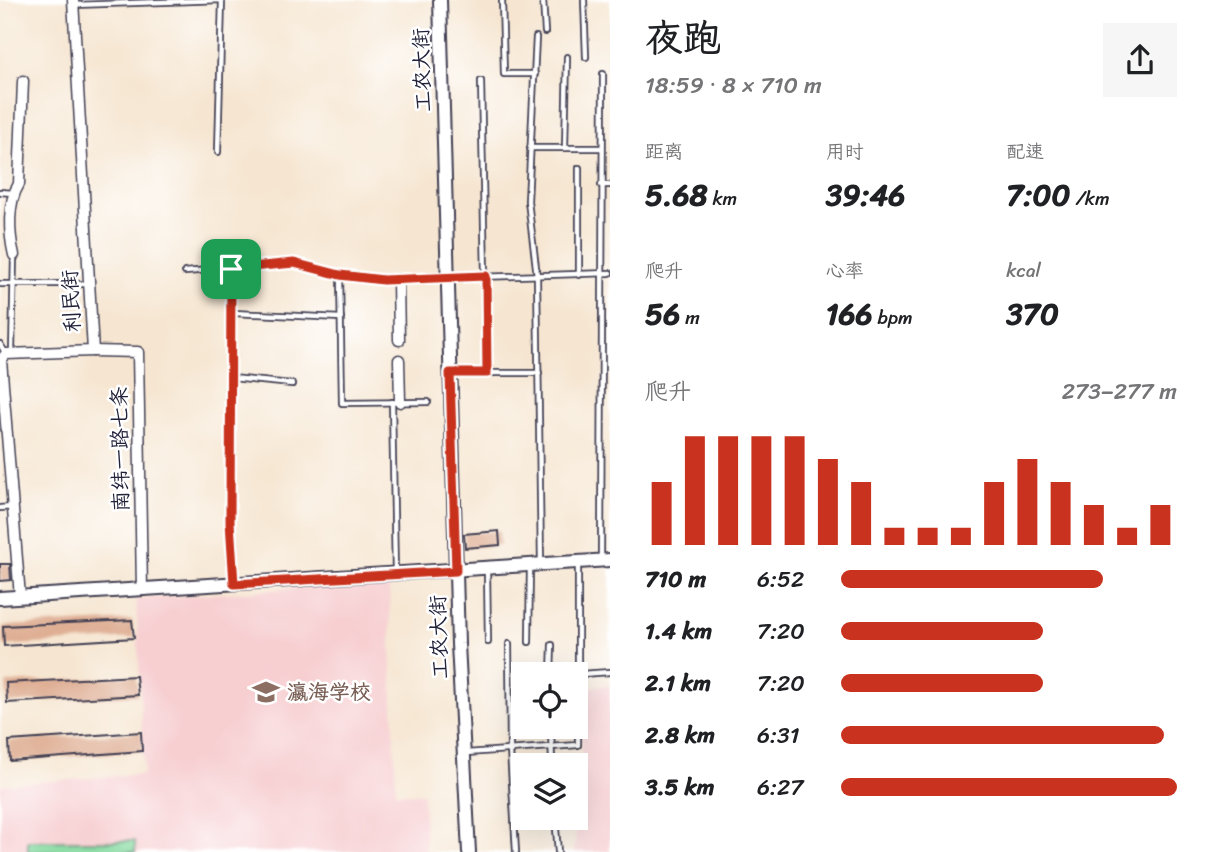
<!DOCTYPE html>
<html lang="zh">
<meta charset="utf-8">
<style>
body{margin:0;font-family:Sriracha,"LXGW WenKai TC",sans-serif;background:#f6f6f6;color:#202124;height:100vh;display:flex;flex-direction:column;font-size:26px;white-space:nowrap}
*{box-sizing:border-box;margin:0}
p{font-size:23px;color:#757577}
.icon{flex:none;width:38px;height:38px;fill:none;stroke:currentColor;stroke-width:2;stroke-linecap:round;stroke-linejoin:round}
.map{position:relative;flex:1;overflow:hidden}
.details{display:flex;flex-direction:column;background:#fff;width:602px}
.details>*{flex:none}
.tools{position:absolute;left:511px;top:662px;display:grid;gap:14px}
.tools a{display:grid;place-items:center;width:77px;height:77px;border-radius:0px;background:#fff;box-shadow:0 7px 28px #0002;font-size:35px}
.pin{position:absolute;display:grid;place-items:center;width:60px;height:60px;color:#fff;margin:-30px;border-radius:14px;box-shadow:0 4px 10px #0006}
.round{display:grid;place-items:center;flex:none;width:74px;height:74px;border-radius:0px;background:#f6f6f6}
.headline{display:flex;align-items:center;justify-content:space-between;height:119px;padding:0 35px}
h1{font-size:38px;font-weight:700;line-height:52px}
.metrics{display:grid;grid-template-columns:repeat(3,1fr);gap:10px;height:119px;padding:7px 35px}
.metrics div{display:grid;align-content:center}
.metrics b{font-size:30px;font-weight:700}
.metrics small{font-size:19px;font-weight:400}
.metrics p{font-size:19px}
.chart{height:196px;padding:14px 35px}
.chart p{display:flex;justify-content:space-between}
.chart svg{width:100%;height:126px;margin-top:7px;stroke:#c8321e;stroke-width:6}
ul{padding:0 35px;list-style:none;font-size:23px}
li{display:grid;grid-template-columns:112px 84px 1fr;align-items:center;height:52px}
li i{height:18px;border-radius:9px;background:#c8321e}
main{display:flex;flex:1;min-height:0}
.map>svg:first-child{display:block}
.built{fill:#f7cfd1}
.green{fill:#82d99e;stroke:#527e6c;stroke-width:2}
.building{fill:#dfaf94}
.lines{fill:none;stroke-linecap:round;stroke-linejoin:round}
.service-casing{stroke:#423f52;stroke-width:8}
.minor-casing{stroke:#423f52;stroke-width:13}
.tertiary-casing{stroke:#423f52;stroke-width:16}
.service{stroke:#fff;stroke-width:4.5}
.minor{stroke:#fff;stroke-width:10}
.tertiary{stroke:#fff;stroke-width:12}
.route-casing{stroke:#fff;stroke-width:14}
.route{stroke:#c8321e;stroke-width:9}
.labels{text-anchor:middle;dominant-baseline:central;stroke-width:5;stroke-linejoin:round;paint-order:stroke}
.street-label{font-size:21px;fill:#22223b;stroke:#fff}
.education-label{font-size:21px;font-weight:bold;fill:#785e54;stroke:#fff;text-anchor:start}
</style>
<main>
<div class="map">
<svg width="610" height="852" viewBox="0 0 610 852">
<rect width="100%" height="100%" fill="#fff"/>
<filter id="ink" filterUnits="userSpaceOnUse"><feTurbulence type="fractalNoise" baseFrequency=".0143" numOctaves="2"/><feDisplacementMap in="SourceGraphic" scale="14" xChannelSelector="R" yChannelSelector="G"/><feConvolveMatrix kernelMatrix="1 2 1 2 8 2 1 2 1" color-interpolation-filters="sRGB"/></filter>
<filter id="wash" filterUnits="userSpaceOnUse"><feTurbulence type="fractalNoise" baseFrequency=".00686" numOctaves="4" result="noise"/><feDisplacementMap in="SourceGraphic" scale="28" xChannelSelector="R" yChannelSelector="G"/><feGaussianBlur stdDeviation="1.57" result="paint"/><feColorMatrix in="noise" values="0 0 0 0 0 0 0 0 0 0 0 0 0 0 0 0 0 1.4 0 .05"/><feComposite in="paint" operator="in"/></filter>
<g filter="url(#wash)">
<rect width="100%" height="100%" fill="#f6e6d1"/>
<!-- built -->
<g class="built">
<polygon points="389,582 396,793 423,793 426,852 0,852 0,785 144,774 136,599"/>
<polygon points="610,685 610,852 574,852 581,777 582,688"/>
</g>
<!-- green -->
<rect class="green" x="28" y="841" width="107" height="11"/>
<g id="blocks">
<!-- building -->
<g class="building">
<polygon points="499,531 500,545 465,548 464,534"/>
<polygon points="0,564 10,564 11,580 0,581"/>
<polygon points="132,620 134,638 4,646 3,626"/>
<polygon points="136,676 138,695 7,703 6,683"/>
<polygon points="141,732 142,751 10,761 9,741"/>
</g>
</g>
</g>
<g filter="url(#ink)">
<use href="#blocks" fill-opacity="0" stroke="#423f52" stroke-width="2"/>
<g class="lines">
<defs>
<g id="service">
<polyline points="502,0 504,74 535,74"/>
<polyline points="543,0 545,32"/>
<polyline points="584,0 586,57"/>
<polyline points="74,5 222,0 218,152"/>
<polyline points="536,37 528,201 537,276 541,564"/>
<polyline points="481,81 487,373"/>
<polyline points="530,148 602,148"/>
<polyline points="565,148 567,57"/>
<polyline points="601,185 610,185"/>
<polyline points="0,192 13,193"/>
<polyline points="231,269 230,521 234,582"/>
<polyline points="185,272 294,263 340,275 383,280 610,273"/>
<polyline points="340,275 342,403 428,402"/>
<polyline points="579,275 579,168"/>
<polyline points="0,284 89,284"/>
<polyline points="233,313 341,318"/>
<polyline points="0,344 6,354"/>
<polyline points="12,352 14,256"/>
<polyline points="452,373 539,373"/>
<polyline points="232,378 292,384"/>
<polyline points="392,402 395,573"/>
<polyline points="0,508 13,507"/>
<polyline points="601,559 603,74"/>
<polyline points="487,570 488,642"/>
<polyline points="529,642 530,567"/>
<polyline points="509,644 510,750 516,852"/>
<polyline points="551,674 552,645"/>
<polyline points="581,674 610,672"/>
<polyline points="551,726 552,765"/>
<polyline points="467,753 578,745 578,564"/>
<polyline points="555,817 558,852"/>
</g>
<g id="minor">
<path d="M 14,255 C 9,234 7,203 19,184 L 23,81"/>
<polyline points="398,280 399,340"/>
<polyline points="93,351 138,352 142,590"/>
<polyline points="399,360 400,402"/>
<polyline points="20,597 1,360 6,354 93,351 73,0"/>
</g>
<g id="tertiary">
<polyline points="440,0 458,644 469,852"/>
<polyline points="0,598 610,560"/>
</g>
</defs>
<!-- service casing -->
<use href="#service" class="service-casing"/>
<!-- minor casing -->
<use href="#minor" class="minor-casing"/>
<!-- tertiary casing -->
<use href="#tertiary" class="tertiary-casing"/>
<!-- service -->
<use href="#service" class="service"/>
<!-- minor -->
<use href="#minor" class="minor"/>
<!-- tertiary -->
<use href="#tertiary" class="tertiary"/>
</g>
</g>
<g class="lines" filter="url(#ink)">
<defs>
<polygon id="route" points="294,263 340,275 383,280 486,276 487,373 450,373 456,571 234,584 230,522 231,269"/>
</defs>
<!-- route casing -->
<use href="#route" class="route-casing"/>
<!-- route -->
<use href="#route" class="route"/>
</g>
<!-- icons -->
<defs>
<symbol id="school-bare" viewBox="-9 -9 18 18"><path d="M0-5L7-2L0 1L-7-2ZM-4 1L0 2.5L4 1V4Q0 6-4 4Z" fill="#8d6e63" stroke="#fff" stroke-width="2.5" paint-order="stroke"/></symbol>
</defs>
<g fill-rule="evenodd">
<use href="#school-bare" x="247" y="673" width="38" height="38"/>
</g>
<g class="labels">
<!-- street labels -->
<g class="street-label">
<text transform="translate(422 70) rotate(-92)">工农大街</text>
<text transform="translate(71 301) rotate(-93)">利民街</text>
<text transform="translate(120 449) rotate(-91)">南纬一路七条</text>
<text transform="translate(439 637) rotate(-92)">工农大街</text>
</g>
<!-- education labels -->
<g class="education-label">
<text x="287" y="692">瀛海学校</text>
</g>
</g>
</svg>
<div class="tools">
<a><svg class="icon" aria-label="locate" viewBox="0 0 24 24"><circle cx="12" cy="12" r="6"/><path d="M12 2v4M12 18v4M2 12h4M18 12h4"/></svg></a>
<a><svg class="icon" aria-label="layers" viewBox="0 0 24 24"><path d="M12 4l9 5-9 5-9-5zM3 14l9 5 9-5"/></svg></a>
</div>
<div class="pin" style="left:231px;top:269px;background:#1e9e55"><svg class="icon" aria-label="arrive" viewBox="0 0 24 24"><path d="M6 21V4h12l-3 4 3 4H6"/></svg></div>
</div>
<section class="details">
<div class="headline"><div><h1>夜跑</h1><p>18:59 · 8 × 710 m</p></div><a class="round"><svg class="icon" aria-label="share" viewBox="0 0 24 24"><path d="M12 15V3M7 8l5-5 5 5M5 13v7h14v-7"/></svg></a></div>
<div class="metrics">
<div><p>距离</p><b>5.68<small> km</small></b></div>
<div><p>用时</p><b>39:46</b></div>
<div><p>配速</p><b>7:00<small> /km</small></b></div>
</div>
<div class="metrics">
<div><p>爬升</p><b>56<small> m</small></b></div>
<div><p>心率</p><b>166<small> bpm</small></b></div>
<div><p>kcal</p><b>370</b></div>
</div>
<div class="chart"><p><span>爬升</span>273–277 m</p>
<svg viewBox="0 0 160 44" preserveAspectRatio="none"><path d="M5 44V22M15 44V6M25 44V6M35 44V6M45 44V6M55 44V14M65 44V22M75 44V38M85 44V38M95 44V38M105 44V22M115 44V14M125 44V22M135 44V30M145 44V38M155 44V30"/></svg>
</div>
<ul>
<li><b>710 m</b>6:52<i style="width:78%"></i></li>
<li><b>1.4 km</b>7:20<i style="width:60%"></i></li>
<li><b>2.1 km</b>7:20<i style="width:60%"></i></li>
<li><b>2.8 km</b>6:31<i style="width:96%"></i></li>
<li><b>3.5 km</b>6:27<i style="width:100%"></i></li>
</ul>
</section>
</main>
